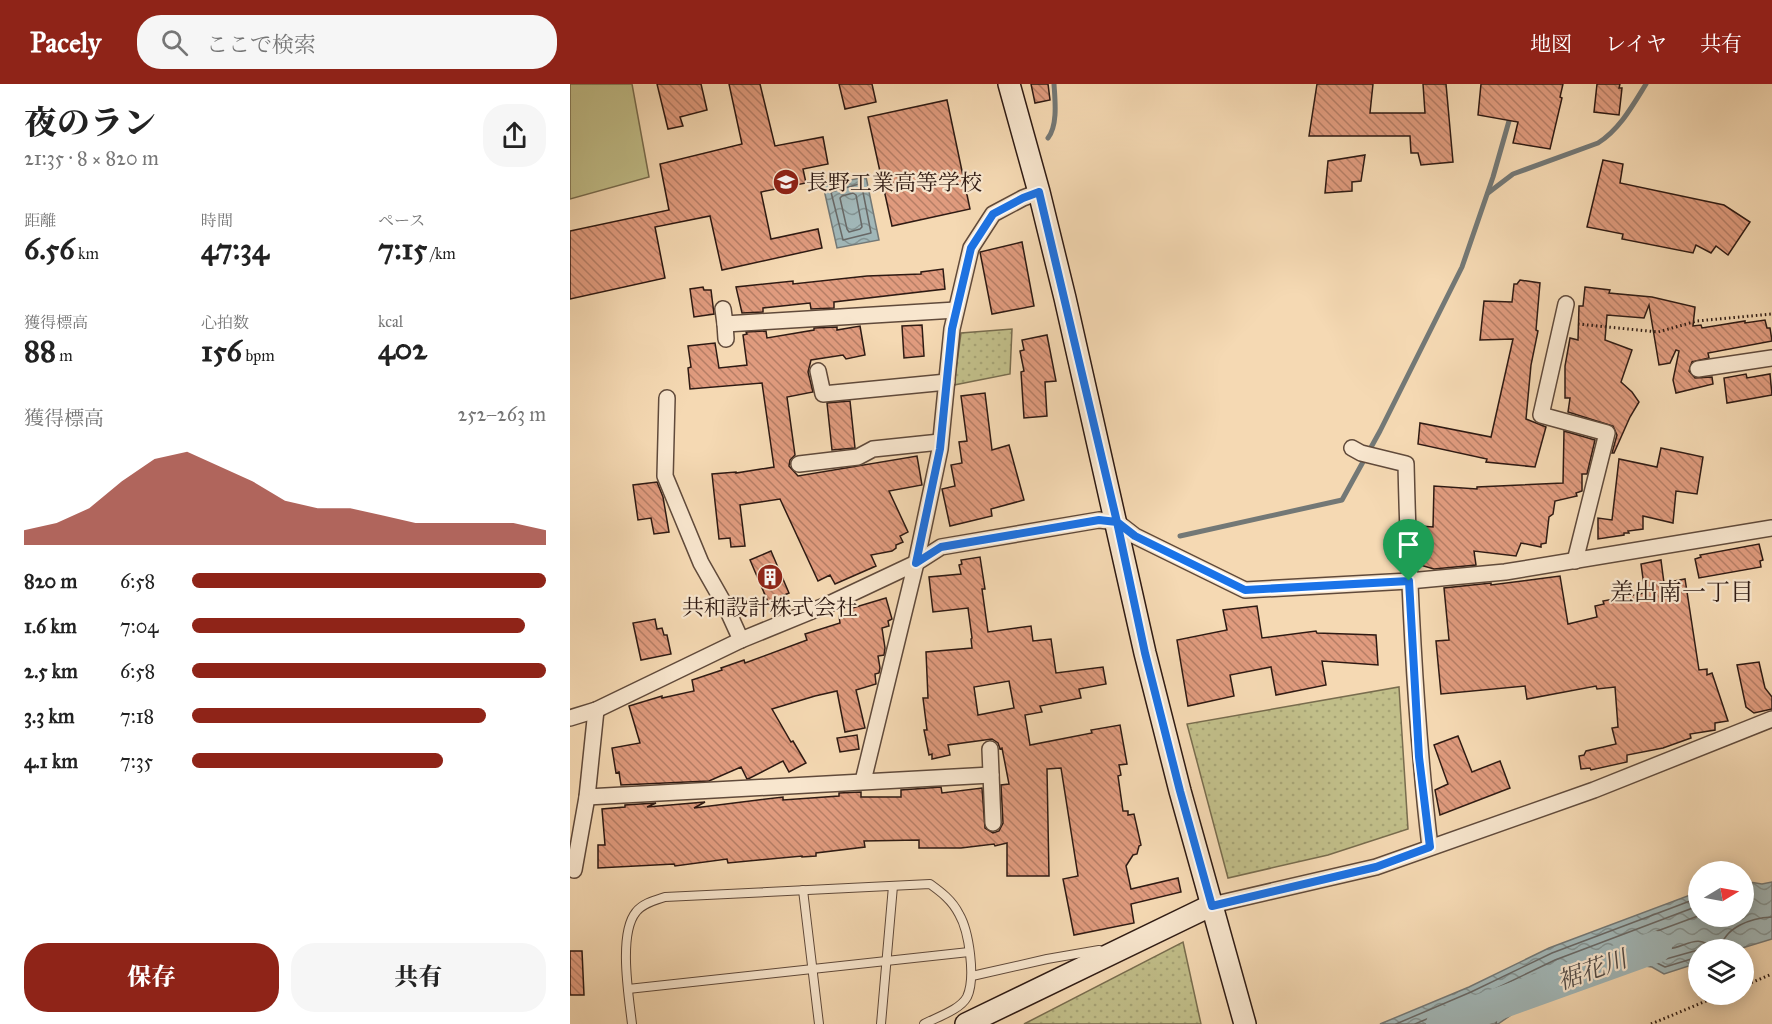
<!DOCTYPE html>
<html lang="ja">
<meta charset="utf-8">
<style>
body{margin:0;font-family:"IM FELL Great Primer","Noto Serif JP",serif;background:#f6f6f6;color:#222;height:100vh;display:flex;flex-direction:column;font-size:22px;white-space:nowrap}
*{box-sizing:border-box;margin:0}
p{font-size:20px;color:#767676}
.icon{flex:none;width:33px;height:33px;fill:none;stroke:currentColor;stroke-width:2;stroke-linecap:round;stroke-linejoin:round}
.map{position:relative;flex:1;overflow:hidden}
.drawer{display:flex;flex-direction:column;background:#fff;width:570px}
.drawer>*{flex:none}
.needle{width:39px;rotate:80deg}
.controls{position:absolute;left:1118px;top:777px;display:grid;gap:12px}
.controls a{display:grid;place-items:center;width:66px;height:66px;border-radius:50%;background:#fff;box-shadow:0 3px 15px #0003;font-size:30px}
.pin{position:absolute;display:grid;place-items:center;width:51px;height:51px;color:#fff;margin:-62px -26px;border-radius:50% 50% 50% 0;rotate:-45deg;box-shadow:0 0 6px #0007}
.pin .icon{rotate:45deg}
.round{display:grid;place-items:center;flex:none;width:63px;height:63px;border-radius:24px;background:#f6f6f6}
.headline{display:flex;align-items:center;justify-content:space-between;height:102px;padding:0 24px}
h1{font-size:33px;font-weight:800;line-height:45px}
.metrics{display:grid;grid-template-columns:repeat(3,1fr);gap:9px;height:102px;padding:6px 24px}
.metrics div{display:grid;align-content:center}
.metrics b{font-size:30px;font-weight:800}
.metrics small{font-size:16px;font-weight:400}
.metrics p{font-size:16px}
.chart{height:168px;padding:12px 24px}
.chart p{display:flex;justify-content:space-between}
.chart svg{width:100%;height:108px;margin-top:6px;fill:#8f2418;opacity:.7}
.button{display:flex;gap:12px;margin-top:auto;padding:12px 24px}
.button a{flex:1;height:69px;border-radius:24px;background:#8f2418;color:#fff;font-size:24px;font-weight:800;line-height:69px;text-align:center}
.button a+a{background:#f6f6f6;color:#222}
ul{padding:0 24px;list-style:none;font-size:20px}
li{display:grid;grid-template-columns:96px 72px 1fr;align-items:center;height:45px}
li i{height:15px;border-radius:8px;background:#8f2418}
header{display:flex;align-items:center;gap:36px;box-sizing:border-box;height:84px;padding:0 30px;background:#8f2418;color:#fff}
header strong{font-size:28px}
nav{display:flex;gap:33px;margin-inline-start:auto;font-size:21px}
.search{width:420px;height:54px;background:#f6f6f6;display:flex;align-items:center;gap:15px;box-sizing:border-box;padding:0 21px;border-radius:24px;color:#767676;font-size:22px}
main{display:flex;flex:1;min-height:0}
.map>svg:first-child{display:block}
.grass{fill:url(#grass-dots);stroke:#786c4e;stroke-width:1.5}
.garden{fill:#c1be89;stroke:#786c4e;stroke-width:1.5}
.water{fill:url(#water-waves);stroke:#737876;stroke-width:1.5}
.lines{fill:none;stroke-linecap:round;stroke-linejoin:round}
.shore{stroke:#686866;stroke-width:1.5}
.stream{stroke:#737876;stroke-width:5}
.river{stroke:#a1b7b8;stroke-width:32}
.building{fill:url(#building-back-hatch);stroke:#2e1a13;stroke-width:1.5;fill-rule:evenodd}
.lane-casing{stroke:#604a3b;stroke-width:10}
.street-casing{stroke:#604a3b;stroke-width:18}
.secondary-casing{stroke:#2e1a13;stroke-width:24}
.path{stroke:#2e1a13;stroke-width:3;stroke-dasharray:1.5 3;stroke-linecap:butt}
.lane{stroke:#f8e6ce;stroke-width:8}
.street{stroke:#f8e6ce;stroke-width:15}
.secondary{stroke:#f8e6ce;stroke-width:21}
.route-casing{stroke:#fff;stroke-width:12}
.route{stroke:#1a73e8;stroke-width:8}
.labels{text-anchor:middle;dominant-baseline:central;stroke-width:4.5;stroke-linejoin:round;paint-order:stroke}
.poi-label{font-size:22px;fill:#2e1a13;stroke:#f8e6ce;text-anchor:start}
.neighbourhood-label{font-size:24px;fill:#2e1a13;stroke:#f8e6ce}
.water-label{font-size:24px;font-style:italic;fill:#504945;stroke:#f8e6ce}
</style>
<header>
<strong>Pacely</strong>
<div class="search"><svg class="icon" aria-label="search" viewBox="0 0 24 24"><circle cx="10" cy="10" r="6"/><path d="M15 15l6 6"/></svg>ここで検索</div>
<nav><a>地図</a><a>レイヤ</a><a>共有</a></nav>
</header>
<main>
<section class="drawer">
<div class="headline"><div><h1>夜のラン</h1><p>21:35 · 8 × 820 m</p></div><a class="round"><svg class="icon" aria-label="share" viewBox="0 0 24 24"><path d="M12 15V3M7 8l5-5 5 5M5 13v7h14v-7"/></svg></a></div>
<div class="metrics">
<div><p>距離</p><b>6.56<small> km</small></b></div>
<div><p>時間</p><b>47:34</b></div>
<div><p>ペース</p><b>7:15<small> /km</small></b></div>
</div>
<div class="metrics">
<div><p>獲得標高</p><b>88<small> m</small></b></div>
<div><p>心拍数</p><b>156<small> bpm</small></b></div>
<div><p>kcal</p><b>402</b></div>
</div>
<div class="chart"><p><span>獲得標高</span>252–263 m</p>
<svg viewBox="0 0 160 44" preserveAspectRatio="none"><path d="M0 44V38L10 35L20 29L30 18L40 9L50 6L60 12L70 18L80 26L90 29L100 29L110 32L120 35L130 35L140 35L150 35L160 38V44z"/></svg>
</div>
<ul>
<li><b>820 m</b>6:58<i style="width:100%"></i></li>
<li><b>1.6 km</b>7:04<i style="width:94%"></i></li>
<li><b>2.5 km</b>6:58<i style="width:100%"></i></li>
<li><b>3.3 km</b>7:18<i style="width:83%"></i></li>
<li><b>4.1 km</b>7:35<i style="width:71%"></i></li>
</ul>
<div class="button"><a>保存</a><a>共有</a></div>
</section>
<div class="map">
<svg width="1202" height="940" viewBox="0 0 1202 940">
<defs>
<pattern id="grass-dots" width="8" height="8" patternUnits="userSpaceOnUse" patternTransform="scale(1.5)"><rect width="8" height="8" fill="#c1be89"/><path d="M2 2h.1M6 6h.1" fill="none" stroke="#a6a375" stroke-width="1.8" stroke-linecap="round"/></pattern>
<pattern id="water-waves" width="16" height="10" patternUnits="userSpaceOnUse" patternTransform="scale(1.5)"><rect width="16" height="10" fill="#a1b7b8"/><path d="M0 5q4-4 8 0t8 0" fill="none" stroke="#849494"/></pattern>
<pattern id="building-back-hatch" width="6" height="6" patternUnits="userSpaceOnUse" patternTransform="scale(1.5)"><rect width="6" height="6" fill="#e09b7e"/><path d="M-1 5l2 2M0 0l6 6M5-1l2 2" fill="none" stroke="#b67e66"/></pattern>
</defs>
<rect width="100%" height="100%" fill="#f5d9b3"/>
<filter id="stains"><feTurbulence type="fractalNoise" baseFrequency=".00333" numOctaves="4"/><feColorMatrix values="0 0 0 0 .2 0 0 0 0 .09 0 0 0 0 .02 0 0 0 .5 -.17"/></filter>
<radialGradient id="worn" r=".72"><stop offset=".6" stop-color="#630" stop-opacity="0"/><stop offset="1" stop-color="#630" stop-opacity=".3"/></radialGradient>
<!-- grass -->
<g class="grass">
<polygon points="442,245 440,290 384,301 391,249"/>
<polygon points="829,603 838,745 758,771 658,794 617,640"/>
<polygon points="613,858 631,940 454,940"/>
</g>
<!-- garden -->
<polygon class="garden" points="0,0 62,0 79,93 0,115"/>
<!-- water -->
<g class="water">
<polygon points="296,93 309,156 267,164 253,101"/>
<polygon points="1173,797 1192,800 1202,798 1202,855 1169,865 1128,866 1128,879 1094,890 1082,883 1046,878 990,898 982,914 944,929 928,940 810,940 899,903 979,864 1128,808 1128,832 1173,832"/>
</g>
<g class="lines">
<!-- shore -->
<g class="shore">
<polygon points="289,100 292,103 301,149 273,156 261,108"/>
<polygon points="283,109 286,111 292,143 290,145 279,148 277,145 270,114 272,112"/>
<path d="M 1128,832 L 1071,853 L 1070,857 C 1074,859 1094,865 1098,865 C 1117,863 1127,848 1145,866"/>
<path d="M 1150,866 C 1154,843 1181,834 1202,833"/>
<polyline points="826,940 901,908 982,869 1128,814"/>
<polyline points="845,940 904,915 985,876 1128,822"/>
<polyline points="868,940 909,923 912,926 909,940"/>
<path d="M 918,940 C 919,917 953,914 970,904 C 976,900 976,891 983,886 C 998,877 1024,871 1041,865 L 1048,864 L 1084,870 L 1096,875 L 1128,866"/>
<polyline points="926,940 927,933 941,924 977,909 988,892 1044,872 1083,877 1095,883 1128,873"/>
</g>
<!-- stream -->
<g class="stream">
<path d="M 478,54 C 488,41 485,16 484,0"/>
<path d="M 918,109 L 943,90 L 1028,59 C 1050,45 1063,21 1076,0"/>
<polyline points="610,452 772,416 810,347 892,183 923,93 941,30"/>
</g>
<!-- river -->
<polyline class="river" points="872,940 1086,863"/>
</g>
<!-- building -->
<g class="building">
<polygon points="87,0 131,0 137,26 110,33 113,42 98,45"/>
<polygon points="159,0 190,0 205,62 253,53 258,80 233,85 236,99 191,108 201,155 248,145 252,164 152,186 140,132 85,143 95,194 0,215 0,147 99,126 90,80 172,60"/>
<polygon points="269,0 302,0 306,18 275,25"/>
<polygon points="461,0 478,0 480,16 465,19"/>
<polygon points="747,0 803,0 800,29 855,29 853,0 876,0 883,78 851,81 848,69 841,69 840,52 739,52"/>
<polygon points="911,0 993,0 990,13 992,14 980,65 943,59 948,38 908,31"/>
<polygon points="1027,0 1050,0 1049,4 1052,4 1049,31 1024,28"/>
<polygon points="377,16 400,125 322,142 298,33"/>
<polygon points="795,71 791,97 782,98 782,107 755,109 758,77"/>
<polygon points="1033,76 1053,80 1050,99 1154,121 1180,138 1158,171 1146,162 1141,169 1126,161 1123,169 1052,155 1053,150 1017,143"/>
<polygon points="452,158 464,222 422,230 410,168"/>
<polygon points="373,185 375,205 264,218 264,224 241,225 240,219 193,224 193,228 172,229 166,203 223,197 223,200 297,192 351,190 351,188"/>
<polygon points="950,196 970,199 966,246 968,247 961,281 956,335 976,343 965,383 916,378 917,375 848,360 850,339 921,353 943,255 910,256 914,217 942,218 944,200 947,200"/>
<polygon points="133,203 134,206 141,206 144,230 124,233 120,205"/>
<polygon points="1015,203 1040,206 1039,209 1082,213 1125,223 1123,242 1131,241 1132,244 1175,237 1175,239 1195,236 1197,244 1200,244 1202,257 1138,269 1139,274 1122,278 1119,287 1125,294 1142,293 1143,300 1106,309 1103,296 1109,267 1106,266 1100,279 1089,281 1079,221 1074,234 1037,231 1035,256 1062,266 1051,298 1062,308 1069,318 1060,333 1044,369 1042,369 1047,351 1043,342 998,328 1000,314 995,314 995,282 1000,254 1008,256 1009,222 1013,222"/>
<polygon points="352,241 354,272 334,274 332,242"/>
<polygon points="290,242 295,271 276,275 273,271 241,276 238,288 243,308 217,313 225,371 220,376 219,382 228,392 347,372 352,401 319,407 338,448 330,452 333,458 326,461 326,464 322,467 301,471 306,482 265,500 260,491 248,497 210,415 170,421 175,462 161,463 160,454 149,455 142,390 166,388 166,389 204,383 192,299 120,305 118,284 121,283 118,262 145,259 149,284 177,281 173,251 177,250 176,248 196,247 197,254 244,246 244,244 267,243 267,246"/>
<polygon points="477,251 486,297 475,298 477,332 454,334 451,288 454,287 450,267 454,266 452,256"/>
<polygon points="1176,290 1177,294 1200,290 1202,311 1157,319 1154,294"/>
<polygon points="415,309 422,366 439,361 454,416 421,425 422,432 380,442 372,405 385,402 381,381 392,379 389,358 397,357 391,312"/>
<polygon points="280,317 285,364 262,366 257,319"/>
<polygon points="994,347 1025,356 1017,390 1012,390 1012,407 1006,409 1007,412 985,417 983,430 979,433 976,459 971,460 971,463 951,459 946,472 904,467 906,481 864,485 850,481 851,442 863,443 864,402 907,405 907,403 993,399"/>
<polygon points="1091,364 1133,373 1127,410 1106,407 1103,439 1073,432 1073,445 1058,447 1059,449 1054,449 1054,451 1028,455 1028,434 1042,436 1049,375 1087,383"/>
<polygon points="87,398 93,413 99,448 84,450 81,434 68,436 63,401"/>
<polygon points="1189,460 1193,476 1190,477 1191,483 1129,494 1125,475 1131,473 1130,471"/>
<polygon points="201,467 219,509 198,518 180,476"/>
<path d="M 410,473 L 415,505 L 412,505 L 418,548 L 461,542 L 463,557 L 481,555 L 486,589 L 533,583 L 536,600 L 509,605 L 511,614 L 470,622 L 472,628 L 455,631 L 460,661 L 522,649 L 521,646 L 550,641 L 557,680 L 549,681 L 551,691 L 548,692 L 553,727 L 558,727 L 558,731 L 564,730 L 571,761 L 569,762 L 567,770 L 563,771 L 556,782 L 561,805 L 608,794 L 611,808 L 561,820 L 564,839 L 504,851 L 493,795 L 508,792 L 491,684 L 477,685 L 479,792 L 437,792 L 437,759 L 425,762 L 424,760 L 391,764 L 349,764 L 349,756 L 294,757 L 295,763 L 246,769 L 246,772 L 232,773 L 232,772 L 158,779 L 157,775 L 105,782 L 104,780 L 28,784 L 28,761 L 35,761 L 32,725 L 55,723 L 55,721 L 86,719 L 77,723 L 135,718 L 124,724 L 213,713 L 213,716 L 269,712 L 269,709 L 291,708 L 291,713 L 331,713 L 331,706 L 371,703 L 372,709 L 412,704 L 415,744 L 423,749 L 429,747 L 433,739 L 431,701 L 439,700 L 432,664 L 430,665 L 428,659 L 422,655 L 378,661 L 380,671 L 362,675 L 362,670 L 359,671 L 354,646 L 357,646 L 353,614 L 358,614 L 356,568 L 402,564 L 401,555 L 402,554 L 398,524 L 363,528 L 359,493 L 391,490 L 389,481 L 392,480 L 391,476 ZM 439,597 L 444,624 L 408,631 L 404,603 Z"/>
<polygon points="1091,476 1094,499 1115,495 1129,586 1137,585 1137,591 1142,589 1158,637 1145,639 1145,646 1120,650 1121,654 1093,664 1057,671 1057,678 1021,686 1020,684 1011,685 1009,672 1014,671 1016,667 1046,660 1042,644 1048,643 1045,603 1027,605 1026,602 957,615 955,602 871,610 866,557 879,556 874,504 921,499 921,501 990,492 998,540 1027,533 1025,522 1034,520 1033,517 1075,509 1071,480"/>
<polygon points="316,514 322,535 318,537 319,542 312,544 315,564 314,571 308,572 310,584 309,589 305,590 306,600 286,606 295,644 275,648 267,607 245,612 202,625 221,658 223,657 236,679 219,688 213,677 180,694 177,695 171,683 139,697 51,701 49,688 46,689 42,664 70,659 59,622 92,612 92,614 124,607 122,596 152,586 151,584 174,576 175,579 237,556 235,550 270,539 269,532 280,530 279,525"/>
<polygon points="687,522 692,554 746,547 747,549 806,551 808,581 752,577 756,601 706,611 701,583 660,591 664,612 618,622 607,556 657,546 653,526"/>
<polygon points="85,535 87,545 92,544 94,551 97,551 101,570 71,576 63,539"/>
<polygon points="1189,578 1195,604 1202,613 1202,625 1184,629 1176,623 1167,581"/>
<polygon points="287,651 289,665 270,668 267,654"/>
<polygon points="888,652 902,688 930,677 940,704 870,731 865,706 878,700 864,661"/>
<polygon points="0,867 12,867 14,911 0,911"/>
</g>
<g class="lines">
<defs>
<g id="lane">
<polyline points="233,806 249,940"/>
<polyline points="402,892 477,875 529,866"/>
<polyline points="58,905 399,868"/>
<path d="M 62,940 C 59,913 48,850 66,828 C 73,819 86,816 95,813 L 360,800 C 371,808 382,816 389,830 C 399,847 406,894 397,913 C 390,926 367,933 354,940"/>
<polyline points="311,940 323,802"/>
</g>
<g id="street">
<polyline points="996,220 971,331 1037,349 1005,477"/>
<polyline points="153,225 155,240 386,226"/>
<polyline points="155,240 156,255"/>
<polyline points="1128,285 1202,274"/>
<polyline points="248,287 253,310 377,298"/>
<polyline points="97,314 95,392 131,479 156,523 171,556"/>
<path d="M 782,364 L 791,369 L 836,380 C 839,508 845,636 860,763"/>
<polyline points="229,380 288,373 303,365 370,358"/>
<polyline points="0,634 26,626 171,556 259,520 346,479 371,463 529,436 547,438 565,452 675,506 839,497 935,488 1202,444"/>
<polyline points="420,665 423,739"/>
<polyline points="293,697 346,479 370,365 382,245 401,164 423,130 453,114 469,108"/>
<polyline points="17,713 421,691"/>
<polyline points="4,786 17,713 26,626"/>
<polyline points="642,821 806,783 1024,706 1202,635"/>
</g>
<g id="secondary">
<polyline points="439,0 469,108 495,214 575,569 610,707 675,940"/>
<polyline points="396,940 642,821"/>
</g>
</defs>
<!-- lane casing -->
<use href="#lane" class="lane-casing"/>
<!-- street casing -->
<use href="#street" class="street-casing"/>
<!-- secondary casing -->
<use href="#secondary" class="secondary-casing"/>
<!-- path -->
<g class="path">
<polyline points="1008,240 1088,248 1127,237 1202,230"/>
<polyline points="1173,902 1202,890"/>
<polyline points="1081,940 1153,910"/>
</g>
<!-- lane -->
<use href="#lane" class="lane"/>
<!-- street -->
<use href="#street" class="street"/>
<!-- secondary -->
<use href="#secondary" class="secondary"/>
</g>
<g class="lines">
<defs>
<polyline id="route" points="839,497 675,506 565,452 547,438 469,108 453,114 423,130 401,164 382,245 370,365 346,479 371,463 529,436 547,438 575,569 610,707 642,822 806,783 860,763 849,673 839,497"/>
</defs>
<!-- route casing -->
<use href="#route" class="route-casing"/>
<!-- route -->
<use href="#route" class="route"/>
</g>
<!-- icons -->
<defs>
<symbol id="school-disc" viewBox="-11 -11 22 22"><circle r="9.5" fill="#8f2418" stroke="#f8e6ce"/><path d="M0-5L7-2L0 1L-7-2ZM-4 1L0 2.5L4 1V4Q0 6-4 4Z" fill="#fff"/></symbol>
<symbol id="building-disc" viewBox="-11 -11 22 22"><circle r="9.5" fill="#8f2418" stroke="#f8e6ce"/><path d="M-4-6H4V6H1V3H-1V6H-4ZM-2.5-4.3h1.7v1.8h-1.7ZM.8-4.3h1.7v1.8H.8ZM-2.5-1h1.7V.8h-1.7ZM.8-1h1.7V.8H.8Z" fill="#fff"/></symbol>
</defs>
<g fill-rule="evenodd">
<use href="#school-disc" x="201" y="83" width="30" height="30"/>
<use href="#building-disc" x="185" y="478" width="30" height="30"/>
</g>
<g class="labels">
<!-- poi labels -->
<g class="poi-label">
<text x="236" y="98">長野工業高等学校</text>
<text x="200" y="523" text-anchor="middle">共和設計株式会社</text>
</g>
<!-- neighbourhood labels -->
<g class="neighbourhood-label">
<text x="1112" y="508">差出南一丁目</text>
</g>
<!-- water labels -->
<g class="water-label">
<text transform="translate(1022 886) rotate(-20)">裾花川</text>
</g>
</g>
<rect width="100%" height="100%" filter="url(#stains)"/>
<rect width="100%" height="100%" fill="url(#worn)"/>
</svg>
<div class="controls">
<a><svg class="needle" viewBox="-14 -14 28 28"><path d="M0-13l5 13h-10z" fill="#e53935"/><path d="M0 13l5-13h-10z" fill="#767676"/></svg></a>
<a><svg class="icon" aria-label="layers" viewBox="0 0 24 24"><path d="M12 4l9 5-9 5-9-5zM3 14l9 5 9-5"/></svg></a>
</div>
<div class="pin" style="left:839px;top:497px;background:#1e9e55"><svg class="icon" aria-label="arrive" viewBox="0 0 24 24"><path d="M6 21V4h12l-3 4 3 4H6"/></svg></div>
</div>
</main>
